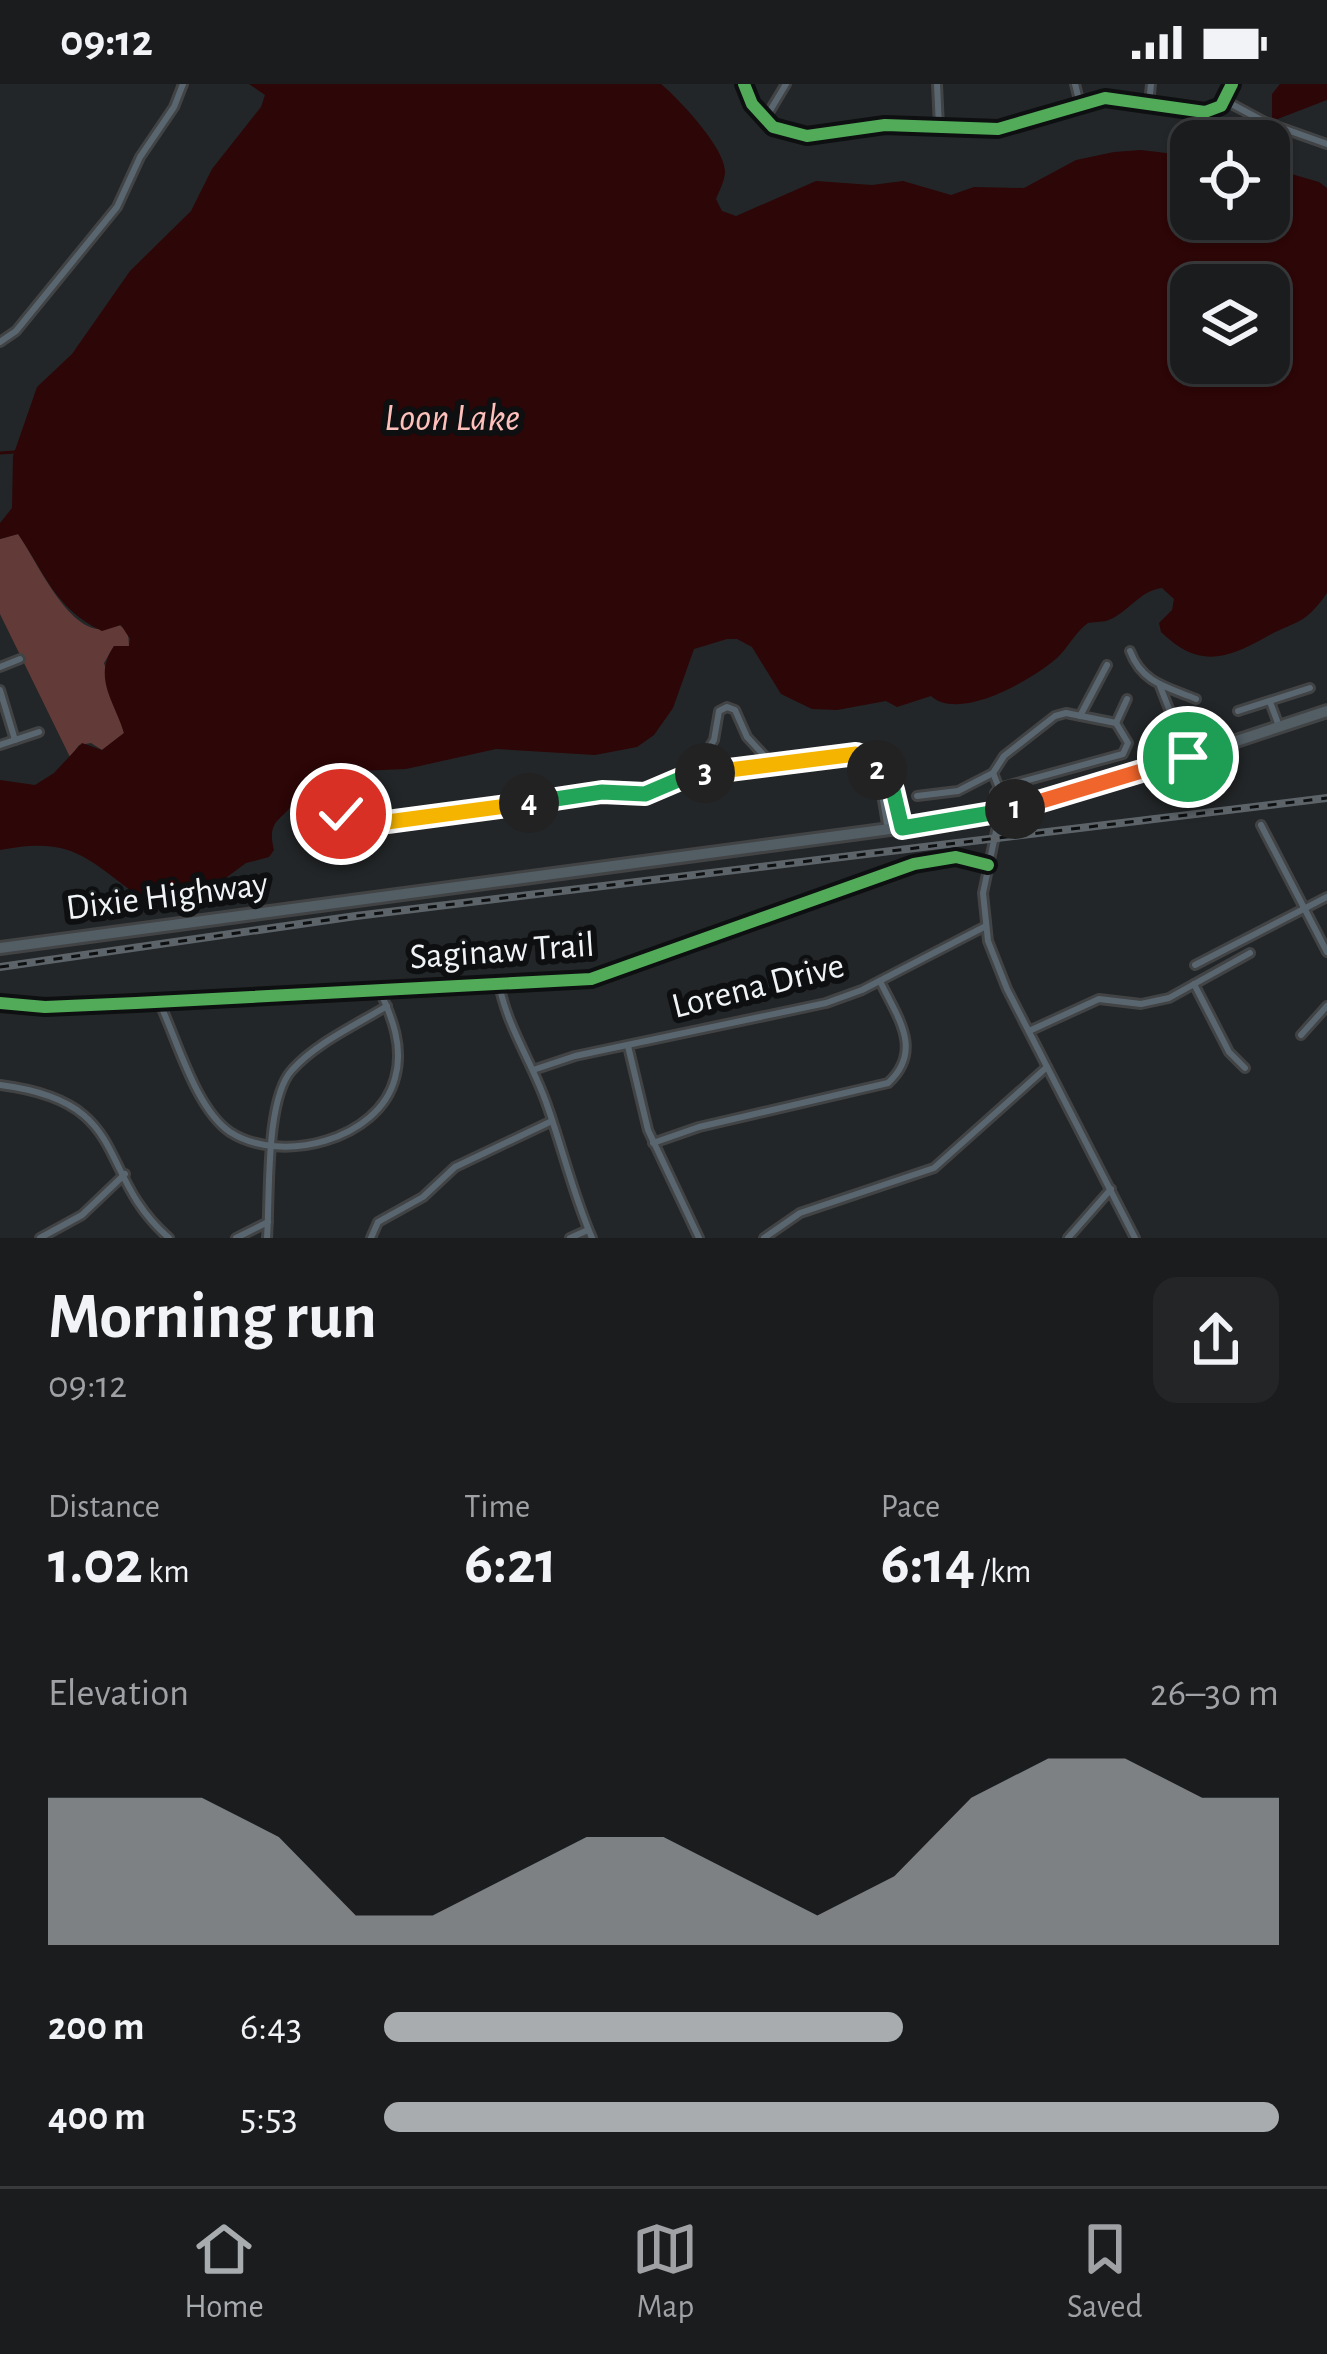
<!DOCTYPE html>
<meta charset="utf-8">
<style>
body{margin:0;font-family:"Alegreya Sans",sans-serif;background:#232527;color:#f1f3f6;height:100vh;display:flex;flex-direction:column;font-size:45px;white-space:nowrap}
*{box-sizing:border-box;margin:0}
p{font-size:39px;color:#9fa1a4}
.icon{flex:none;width:66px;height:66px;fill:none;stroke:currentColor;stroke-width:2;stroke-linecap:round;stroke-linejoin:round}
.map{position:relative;height:1154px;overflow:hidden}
.drawer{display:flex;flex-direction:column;background:#1a1c1e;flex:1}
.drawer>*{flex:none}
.tools{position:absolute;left:1170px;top:36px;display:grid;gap:24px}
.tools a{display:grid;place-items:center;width:120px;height:120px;border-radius:24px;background:#1a1c1e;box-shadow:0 3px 9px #0004,0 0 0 3px #383a3c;font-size:60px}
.pin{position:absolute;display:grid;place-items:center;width:102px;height:102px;color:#fff;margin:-51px;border:6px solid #fff;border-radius:50%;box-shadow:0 3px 12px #0007}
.km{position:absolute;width:60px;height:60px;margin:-30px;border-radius:50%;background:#222;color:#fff;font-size:33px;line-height:60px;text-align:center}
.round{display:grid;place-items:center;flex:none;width:126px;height:126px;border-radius:24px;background:#232527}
.head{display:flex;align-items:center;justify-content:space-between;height:204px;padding:0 48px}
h1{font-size:66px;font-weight:600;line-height:90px}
.metrics{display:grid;grid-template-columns:repeat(3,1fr);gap:18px;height:204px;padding:12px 48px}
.metrics div{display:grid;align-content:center}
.metrics b{font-size:60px;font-weight:600}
.metrics small{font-size:33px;font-weight:400}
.metrics p{font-size:33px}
.chart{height:336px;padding:24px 48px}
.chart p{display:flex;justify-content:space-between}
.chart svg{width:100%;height:216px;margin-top:12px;fill:#a9acaf;opacity:.7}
ul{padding:0 48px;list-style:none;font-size:39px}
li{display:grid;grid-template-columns:192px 144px 1fr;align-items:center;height:90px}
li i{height:30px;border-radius:15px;background:#a9acaf}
.status{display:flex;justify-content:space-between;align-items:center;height:84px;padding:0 60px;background:#1a1c1e;direction:ltr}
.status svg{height:33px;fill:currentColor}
.dock{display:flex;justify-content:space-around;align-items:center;height:168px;border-top:3px solid #383a3c;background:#1a1c1e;font-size:33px;color:#9fa1a4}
.dock a{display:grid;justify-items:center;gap:6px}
.dock .on{color:#a9acaf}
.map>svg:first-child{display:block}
.green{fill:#623b38}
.water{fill:#2d0607;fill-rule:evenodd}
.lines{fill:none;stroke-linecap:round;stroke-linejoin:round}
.stream{stroke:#2d0607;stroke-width:3}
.minor-casing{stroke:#414344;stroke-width:12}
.primary-casing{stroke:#414344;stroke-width:16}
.minor{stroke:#59666f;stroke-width:6}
.primary{stroke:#525d64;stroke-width:10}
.rail-casing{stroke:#5d6469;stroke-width:8}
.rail{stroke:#0d0f10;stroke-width:3;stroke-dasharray:9;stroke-linecap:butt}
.cycleway-casing{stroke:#0d0f10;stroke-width:20}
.cycleway{stroke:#51ab58;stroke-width:12}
.split-1-casing{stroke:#fff;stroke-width:24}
.split-2-casing{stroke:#fff;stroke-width:24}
.split-3-casing{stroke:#fff;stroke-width:24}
.split-4-casing{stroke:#fff;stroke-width:24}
.split-5-casing{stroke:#fff;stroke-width:24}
.split-1{stroke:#f0652b;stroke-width:15}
.split-2{stroke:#22a559;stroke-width:15}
.split-3{stroke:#f5b400;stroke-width:15}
.split-4{stroke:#22a559;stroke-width:15}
.split-5{stroke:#f5b400;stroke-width:15}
.labels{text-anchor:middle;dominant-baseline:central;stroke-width:12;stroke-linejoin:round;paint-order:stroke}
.street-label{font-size:36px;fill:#f1f4f7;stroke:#0d0f10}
.water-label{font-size:39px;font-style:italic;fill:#fec0bb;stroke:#0d0f10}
</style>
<div class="status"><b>09:12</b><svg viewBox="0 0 49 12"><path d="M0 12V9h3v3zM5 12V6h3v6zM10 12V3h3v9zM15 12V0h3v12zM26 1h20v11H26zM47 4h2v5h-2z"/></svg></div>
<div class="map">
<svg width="1327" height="1154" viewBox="0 0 1327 1154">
<rect width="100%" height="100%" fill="#232628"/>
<!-- green -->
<path class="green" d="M 18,450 C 36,474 76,570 117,539 L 128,548 L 129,562 L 114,562 L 104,579 L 124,649 L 102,666 L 91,659 L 79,661 L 70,673 L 0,530 L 0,455 Z"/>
<!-- water -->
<g class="water">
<path d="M 249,0 L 661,0 C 679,15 725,64 725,87 C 725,97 719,107 716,115 L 722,127 L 736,132 L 816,97 L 872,101 L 903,97 L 951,111 L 974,103 L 1024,104 L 1076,76 L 1114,68 L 1141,66 L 1191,72 L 1191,135 L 1269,135 L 1269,84 L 1277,82 L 1281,87 L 1319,98 L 1327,104 L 1327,509 C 1304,542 1297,536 1266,553 C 1225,576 1198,584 1161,548 L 1159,539 L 1172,526 L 1174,515 L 1162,504 C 1138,507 1128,530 1106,537 C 1103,538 1091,538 1088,539 C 1077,546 1067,565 1057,574 C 1032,596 959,638 931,612 L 897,623 L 886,617 L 837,626 L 812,625 L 781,610 L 752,563 L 737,555 L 727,555 L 694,565 L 673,624 L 654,651 L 637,663 L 595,671 L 496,665 L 406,685 L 313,689 C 299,697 301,700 296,713 C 287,737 265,732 274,766 L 269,773 L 246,779 L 212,804 L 170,815 L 141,814 C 85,773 72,752 0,766 L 0,696 L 35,701 L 54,689 L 82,659 L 102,666 L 124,649 C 115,618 92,594 114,562 L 129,562 L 130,555 L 121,541 L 102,547 C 55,525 45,489 18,450 L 0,455 L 0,439 L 12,424 L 13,372 L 37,303 L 72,270 L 130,187 L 191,127 L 212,85 L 261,23 L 265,11 ZM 1269,201 L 1269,279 L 1191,279 L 1191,201 Z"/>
<polygon points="1280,0 1327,0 1327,16 1275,36 1267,57 1261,57 1272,35 1272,10"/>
</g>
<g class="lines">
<!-- stream -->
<polyline class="stream" points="0,369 15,368"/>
<defs>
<g id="minor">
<polyline points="744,0 752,20 773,43 807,52 885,41 998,45 1105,14 1205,28 1221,22 1232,0"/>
<polyline points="937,0 939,43"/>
<polyline points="1075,0 1080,20"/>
<polyline points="1226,17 1265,38 1327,60"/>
<polyline points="1149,20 1151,0"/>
<polyline points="765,35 786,0"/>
<polyline points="0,258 16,247 117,123 140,73 174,23 183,0"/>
<path d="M 1130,567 C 1142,599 1167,603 1196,615"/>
<polyline points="0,583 20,575"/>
<polyline points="1160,602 1187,671"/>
<polyline points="0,606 15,656"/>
<polyline points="1270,618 1279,642"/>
<polyline points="1238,627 1310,604"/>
<polyline points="1080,632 1107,581"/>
<polyline points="1116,639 1127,615"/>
<polyline points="0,661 39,648"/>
<polyline points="693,688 714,656 719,627 727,623 735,626 747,653 772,680"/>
<polyline points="993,689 999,704 1123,670 1128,659 1116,639"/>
<polyline points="879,692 888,746"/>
<polyline points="917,712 958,707 993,689 1004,672 1055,632 1066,629 1116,639"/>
<polyline points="1000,728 995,709 999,704 1007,715 1000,728 983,809 988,857 1007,905 1135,1154"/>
<polyline points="365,740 346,742 341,735 343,727 355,726 365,740 602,708 645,709 692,690 855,670 868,674 879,692 891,701 902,744"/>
<polyline points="1261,741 1327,868"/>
<polyline points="1195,881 1327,813"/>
<path d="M 499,900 C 507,943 533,980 547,1021 C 563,1066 573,1110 592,1154"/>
<polyline points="1194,900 1229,968 1245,984"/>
<path d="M 159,918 C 177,955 195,1024 230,1048 C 281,1081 379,1056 395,994 C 404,963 392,933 379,905"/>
<polyline points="0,919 45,923 136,919 591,895 914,780 956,773 988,781"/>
<polyline points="1029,947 1099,915 1141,920 1169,914 1250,869"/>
<polyline points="1301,951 1327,922"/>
<polyline points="628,962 648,1046 699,1154"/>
<polyline points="533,986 575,972 826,919 862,906 984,843"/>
<path d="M 0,1001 C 134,1018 94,1089 169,1154"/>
<path d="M 653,1059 L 699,1043 L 888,999 C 924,966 897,933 880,897"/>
<polyline points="40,1154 82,1131 125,1090"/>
<polyline points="236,1154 268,1138"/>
<path d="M 267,1154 C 270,1114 265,1015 292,986 C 316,959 356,941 387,922"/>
<polyline points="371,1154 378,1138 423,1113 455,1083 552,1037"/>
<polyline points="570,1154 588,1146"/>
<polyline points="764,1154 800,1129 934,1084 1047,983"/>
<polyline points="1068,1154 1111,1105"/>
</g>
<polyline id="primary" points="0,864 972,734 1073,711 1327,627"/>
</defs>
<!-- minor casing -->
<use href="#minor" class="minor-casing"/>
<!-- primary casing -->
<use href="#primary" class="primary-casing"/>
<!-- minor -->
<use href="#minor" class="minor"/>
<!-- primary -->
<use href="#primary" class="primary"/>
<defs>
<polyline id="rail" points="0,883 356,832 1327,714"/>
</defs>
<!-- rail casing -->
<use href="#rail" class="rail-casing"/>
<!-- rail -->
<use href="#rail" class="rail"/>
<defs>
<g id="cycleway">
<polyline points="744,0 752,20 773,43 807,52 885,41 998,45 1105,14 1205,28 1221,22 1232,0"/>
<polyline points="365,740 346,742 341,735 343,727 355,726 365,740 602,708 645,709 692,690 855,670 868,674 879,692 891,701 902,744"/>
<polyline points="0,919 45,923 136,919 591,895 914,780 956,773 988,781"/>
</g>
</defs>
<!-- cycleway casing -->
<use href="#cycleway" class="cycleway-casing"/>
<!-- cycleway -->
<use href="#cycleway" class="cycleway"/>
</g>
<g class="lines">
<defs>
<polyline id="split-1" points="1015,725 1188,673"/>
<polyline id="split-2" points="877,686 893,706 902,744 1015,725"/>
<polyline id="split-3" points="705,689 856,670 868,674 877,686"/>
<polyline id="split-4" points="529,719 602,708 645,710 692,690 705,689"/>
<polyline id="split-5" points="341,730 342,739 350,743 529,719"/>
</defs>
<!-- split-1 casing -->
<use href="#split-1" class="split-1-casing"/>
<!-- split-2 casing -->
<use href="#split-2" class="split-2-casing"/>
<!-- split-3 casing -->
<use href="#split-3" class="split-3-casing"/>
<!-- split-4 casing -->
<use href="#split-4" class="split-4-casing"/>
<!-- split-5 casing -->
<use href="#split-5" class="split-5-casing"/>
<!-- split-1 -->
<use href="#split-1" class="split-1"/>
<!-- split-2 -->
<use href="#split-2" class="split-2"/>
<!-- split-3 -->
<use href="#split-3" class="split-3"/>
<!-- split-4 -->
<use href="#split-4" class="split-4"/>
<!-- split-5 -->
<use href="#split-5" class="split-5"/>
</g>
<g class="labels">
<!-- street labels -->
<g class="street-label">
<text transform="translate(167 812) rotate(-7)">Dixie Highway</text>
<text transform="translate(502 867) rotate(-4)">Saginaw Trail</text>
<text transform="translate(758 902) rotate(-14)">Lorena Drive</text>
</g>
<!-- water labels -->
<g class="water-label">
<text x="452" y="334">Loon Lake</text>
</g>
</g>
</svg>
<div class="tools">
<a><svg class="icon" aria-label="locate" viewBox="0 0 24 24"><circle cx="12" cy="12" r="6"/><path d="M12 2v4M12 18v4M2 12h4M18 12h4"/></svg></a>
<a><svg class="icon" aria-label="layers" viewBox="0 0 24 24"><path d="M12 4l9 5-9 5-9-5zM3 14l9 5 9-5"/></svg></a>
</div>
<div class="pin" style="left:1188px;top:673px;background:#1e9e55"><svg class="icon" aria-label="arrive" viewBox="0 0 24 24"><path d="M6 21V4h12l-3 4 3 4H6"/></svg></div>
<div class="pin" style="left:341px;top:730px;background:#d93025"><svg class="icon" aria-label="check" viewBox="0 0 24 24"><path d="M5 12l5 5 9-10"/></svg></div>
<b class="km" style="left:1015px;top:725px">1</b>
<b class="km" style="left:877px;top:686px">2</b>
<b class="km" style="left:705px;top:689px">3</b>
<b class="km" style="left:529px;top:719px">4</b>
</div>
<section class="drawer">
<div class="head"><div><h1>Morning run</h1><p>09:12</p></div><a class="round"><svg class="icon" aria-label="share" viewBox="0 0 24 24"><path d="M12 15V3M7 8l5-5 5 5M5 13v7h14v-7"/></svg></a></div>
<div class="metrics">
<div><p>Distance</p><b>1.02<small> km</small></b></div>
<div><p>Time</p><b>6:21</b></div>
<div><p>Pace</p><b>6:14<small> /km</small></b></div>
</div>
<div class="chart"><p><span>Elevation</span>26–30 m</p>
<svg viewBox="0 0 160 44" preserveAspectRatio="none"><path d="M0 44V14L10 14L20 14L30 22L40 38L50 38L60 30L70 22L80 22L90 30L100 38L110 30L120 14L130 6L140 6L150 14L160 14V44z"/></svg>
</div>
<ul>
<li><b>200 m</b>6:43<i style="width:58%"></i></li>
<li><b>400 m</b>5:53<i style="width:100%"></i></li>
</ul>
</section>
<nav class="dock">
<a class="on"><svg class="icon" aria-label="home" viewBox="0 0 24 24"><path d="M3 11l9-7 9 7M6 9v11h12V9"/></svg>Home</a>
<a><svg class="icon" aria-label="map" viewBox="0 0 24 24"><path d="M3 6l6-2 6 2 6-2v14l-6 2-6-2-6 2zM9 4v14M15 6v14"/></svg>Map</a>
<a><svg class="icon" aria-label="saved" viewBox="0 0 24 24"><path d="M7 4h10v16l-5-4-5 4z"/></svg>Saved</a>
</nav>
